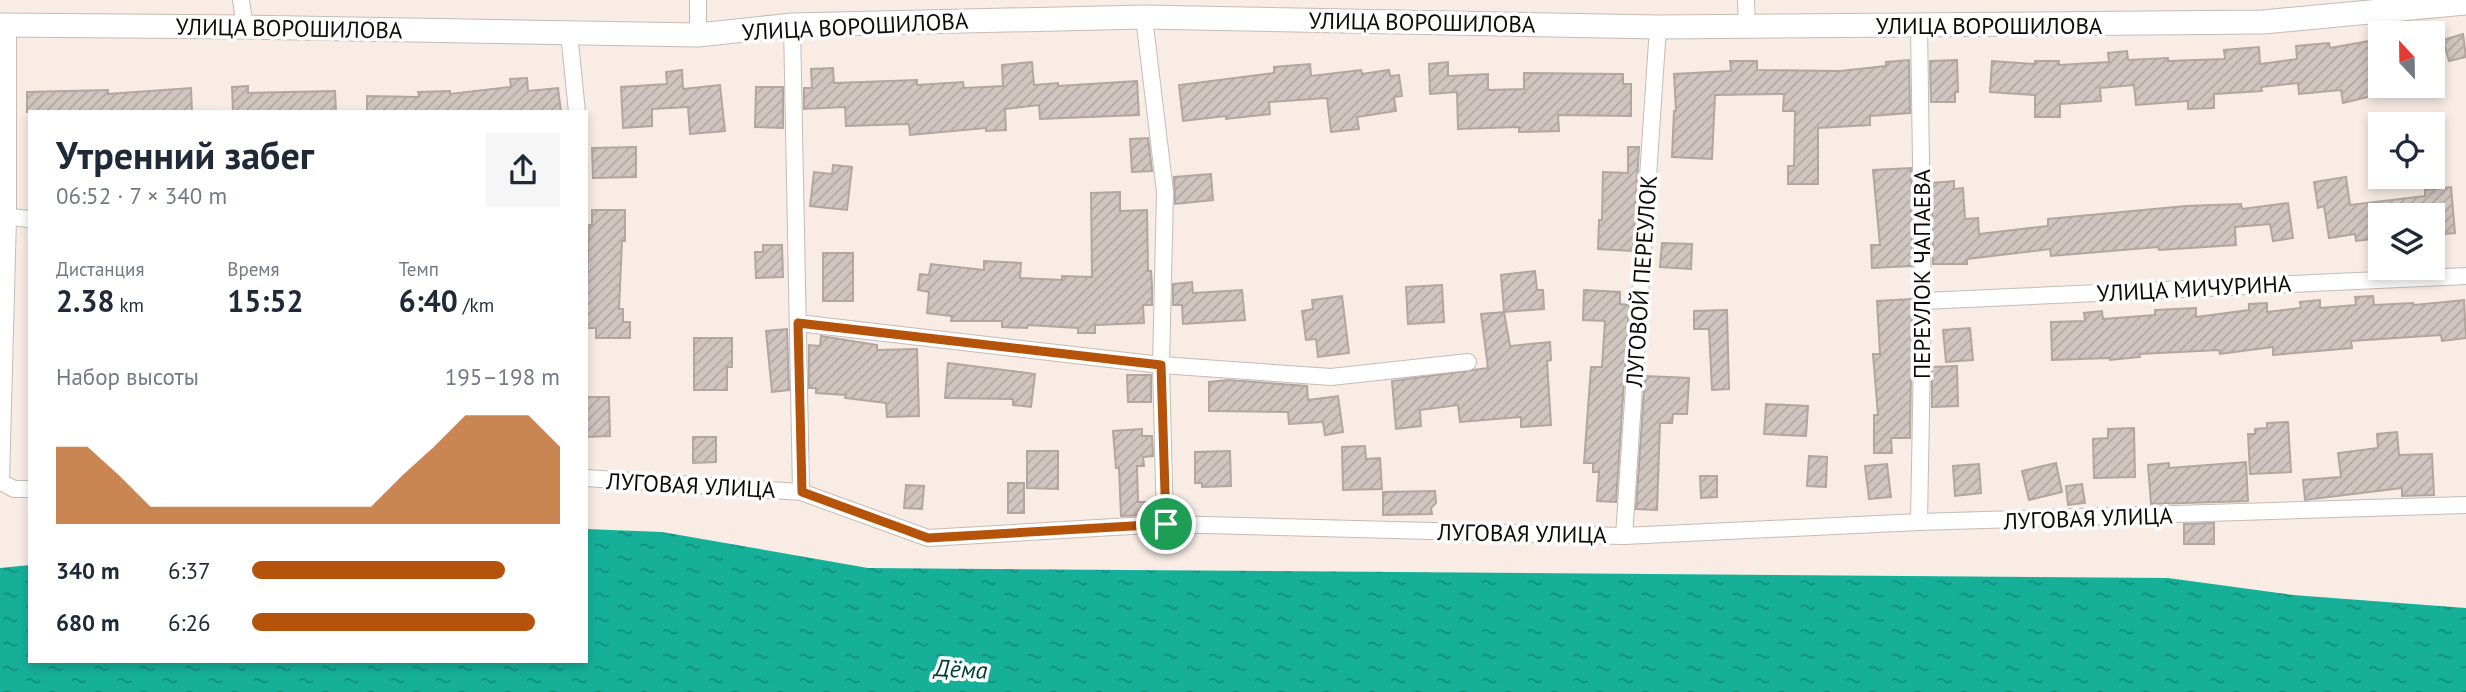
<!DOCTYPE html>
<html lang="ru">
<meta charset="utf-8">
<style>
body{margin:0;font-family:"PT Sans",sans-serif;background:#f6f6f7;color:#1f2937;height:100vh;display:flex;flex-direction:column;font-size:26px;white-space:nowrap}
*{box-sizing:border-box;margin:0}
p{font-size:23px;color:#747a83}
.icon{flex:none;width:38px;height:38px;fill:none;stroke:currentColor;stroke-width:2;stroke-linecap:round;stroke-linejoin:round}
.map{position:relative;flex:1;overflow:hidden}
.drawer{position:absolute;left:28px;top:110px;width:560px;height:553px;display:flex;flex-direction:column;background:#fff;border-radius:0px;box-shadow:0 4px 10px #0003}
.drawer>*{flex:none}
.needle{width:46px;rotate:338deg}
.fabs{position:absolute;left:2368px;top:21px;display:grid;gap:14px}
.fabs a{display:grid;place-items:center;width:77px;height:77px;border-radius:0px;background:#fff;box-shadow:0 4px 10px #0003;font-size:35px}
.pin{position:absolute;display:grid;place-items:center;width:60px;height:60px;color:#fff;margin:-30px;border:4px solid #fff;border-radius:50%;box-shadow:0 2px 7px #0007}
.round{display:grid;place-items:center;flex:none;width:74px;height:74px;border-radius:0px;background:#f6f6f7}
.head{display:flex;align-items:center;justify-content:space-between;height:119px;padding:0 28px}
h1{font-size:38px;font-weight:600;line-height:52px}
.metrics{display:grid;grid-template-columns:repeat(3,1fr);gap:10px;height:119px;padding:7px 28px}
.metrics div{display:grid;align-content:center}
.metrics b{font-size:30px;font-weight:600}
.metrics small{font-size:19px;font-weight:400}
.metrics p{font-size:19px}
.chart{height:196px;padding:14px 28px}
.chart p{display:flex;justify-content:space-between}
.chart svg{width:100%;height:126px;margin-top:7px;fill:#b45309;opacity:.7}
ul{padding:0 28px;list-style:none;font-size:23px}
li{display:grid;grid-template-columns:112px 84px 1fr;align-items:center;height:52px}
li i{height:18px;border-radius:9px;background:#b45309}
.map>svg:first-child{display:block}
.water{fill:url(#water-ripples)}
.building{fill:url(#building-hatch);stroke:#b2a6a0;stroke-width:2}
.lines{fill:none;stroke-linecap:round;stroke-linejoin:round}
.street-casing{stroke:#c6bbb5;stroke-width:18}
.secondary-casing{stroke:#c6bbb5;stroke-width:25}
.street{stroke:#fff;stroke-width:16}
.secondary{stroke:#fff;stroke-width:23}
.route-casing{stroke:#fff;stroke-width:14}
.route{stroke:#b45309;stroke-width:9}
.labels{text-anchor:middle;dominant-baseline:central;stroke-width:7;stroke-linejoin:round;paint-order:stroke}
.street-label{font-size:23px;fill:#0e0b08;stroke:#fff}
.water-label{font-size:24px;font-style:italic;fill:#003d33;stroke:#fff}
</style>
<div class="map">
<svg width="2466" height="692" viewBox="0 0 2466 692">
<defs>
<pattern id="water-ripples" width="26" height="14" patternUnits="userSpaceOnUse" patternTransform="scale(1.75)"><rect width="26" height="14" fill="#16b099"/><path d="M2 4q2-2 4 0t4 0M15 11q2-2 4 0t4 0" fill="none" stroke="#128d7b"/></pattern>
<pattern id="building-hatch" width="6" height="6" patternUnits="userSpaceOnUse" patternTransform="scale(1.75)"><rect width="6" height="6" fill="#d1c5bf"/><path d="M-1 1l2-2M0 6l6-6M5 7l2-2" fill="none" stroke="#b2a8a3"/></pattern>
</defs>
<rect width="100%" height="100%" fill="#f8ece5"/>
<!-- water -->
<polygon class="water" points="586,529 662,532 868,568 2168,578 2293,595 2466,608 2466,692 0,692 0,568 30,565 30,662 586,662"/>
<!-- building -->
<g class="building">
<polygon points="2463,34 2466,57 2449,61 2443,40"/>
<polygon points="2380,39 2380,94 2343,103 2341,90 2299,94 2298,83 2261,87 2262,91 2214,94 2214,108 2188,109 2188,101 2136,105 2134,85 2100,88 2101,101 2060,104 2060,117 2035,117 2035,95 1990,92 1992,61 2035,64 2035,61 2059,61 2059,65 2109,62 2108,53 2127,51 2128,60 2168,58 2168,61 2225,59 2224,50 2259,47 2260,64 2297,59 2296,46 2329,43 2330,48"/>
<polygon points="1909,60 1910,113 1870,116 1870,125 1818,128 1818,184 1788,184 1788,166 1794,166 1795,111 1783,111 1784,94 1715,95 1712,159 1672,157 1674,111 1676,111 1674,74 1731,71 1730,61 1757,61 1757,70 1840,71 1886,66 1886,62"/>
<polygon points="1957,60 1958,92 1955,92 1955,102 1931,102 1930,61"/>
<polygon points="1032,62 1034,85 1058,83 1058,86 1137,81 1139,115 1040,119 1039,105 1005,109 1006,130 986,131 986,128 910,135 909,124 846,126 845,107 804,109 804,88 812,88 811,69 833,68 834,83 917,80 917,85 963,82 964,88 1003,86 1002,65"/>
<polygon points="1448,62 1448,76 1488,74 1488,90 1524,89 1524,73 1623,74 1623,84 1631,84 1631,116 1558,115 1559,131 1519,132 1519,127 1458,129 1457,92 1430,94 1429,64"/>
<polygon points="1310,64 1311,76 1361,70 1362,74 1389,70 1390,76 1399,75 1402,96 1394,97 1396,111 1357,117 1359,129 1331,132 1327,98 1269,102 1270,114 1226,119 1226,116 1183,121 1179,85 1274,73 1274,67"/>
<polygon points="682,70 683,89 720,85 725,131 690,134 688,107 652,109 652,126 623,128 621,87 667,84 666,72"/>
<polygon points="527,78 528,91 558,88 561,112 367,112 367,96 419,97 418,92 450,91 450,94 511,87 510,79"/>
<polygon points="248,86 248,93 335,91 336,112 233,112 232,87"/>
<polygon points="756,87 783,87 783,128 755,127"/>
<polygon points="191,88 192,112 27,112 27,92 108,90 108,94"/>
<polygon points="1148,138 1152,171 1132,172 1130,139"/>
<polygon points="636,147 636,177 593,178 592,148"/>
<polygon points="1628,147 1639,147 1633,251 1598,249 1599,220 1602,220 1603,172 1628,173"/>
<polygon points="833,165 852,167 847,210 810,206 814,172 832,174"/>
<polygon points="1911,168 1912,266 1872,268 1871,245 1880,245 1873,170"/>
<polygon points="1211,174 1213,200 1175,204 1174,177"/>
<polygon points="2346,177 2350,205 2425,196 2425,190 2451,187 2455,233 2432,235 2432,215 2380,215 2380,238 2356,241 2355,234 2329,238 2324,206 2318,208 2314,182"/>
<polygon points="1954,181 1954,189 1963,188 1965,219 1978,218 1979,234 2048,226 2048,219 2186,206 2241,204 2242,209 2288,203 2293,238 2273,241 2270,224 2235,227 2236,245 2159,250 2158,247 2051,256 2050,249 1967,259 1967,264 1933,264 1932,183"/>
<polygon points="1120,192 1120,211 1147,210 1148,271 1151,271 1152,285 1152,305 1143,305 1144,323 1095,325 1095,333 1078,333 1078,328 1028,325 1027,328 1002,327 1002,321 951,321 952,316 927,313 929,292 918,290 920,274 929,275 931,264 984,270 984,261 1021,263 1020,278 1062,280 1062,276 1092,277 1091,193"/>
<polygon points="592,210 625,210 625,241 622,241 619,309 623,309 623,322 630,322 630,338 596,338 596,328 586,328 589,225 592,225"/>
<polygon points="1662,243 1692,244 1691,269 1660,267"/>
<polygon points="763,245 782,245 783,277 756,278 755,252 763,252"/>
<rect x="823" y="253" width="30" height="48"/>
<polygon points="1535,271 1537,290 1543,290 1544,309 1504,312 1501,275"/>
<polygon points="1192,282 1193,293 1242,290 1245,320 1183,324 1182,305 1173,305 1173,284"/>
<polygon points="1442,285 1444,322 1408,324 1406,287"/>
<polygon points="1584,290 1620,292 1620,304 1629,305 1616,502 1597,501 1599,472 1593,472 1593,463 1584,463 1591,367 1602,367 1605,321 1583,320"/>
<polygon points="1342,296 1349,353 1318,357 1316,339 1306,340 1302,311 1313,309 1312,300"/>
<polygon points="2373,296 2374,305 2413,303 2414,305 2464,300 2466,338 2442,341 2441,335 2351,341 2352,348 2273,355 2273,347 2220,354 2219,350 2139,354 2140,357 2110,360 2110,358 2052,360 2051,322 2085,321 2084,313 2102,311 2103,319 2155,315 2155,310 2196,308 2196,317 2249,310 2249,304 2267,303 2267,312 2301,308 2300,302 2320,300 2320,308 2356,305 2355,297"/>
<polygon points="1912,299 1910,438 1891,438 1892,453 1874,453 1874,415 1878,415 1873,354 1880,354 1877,301"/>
<polygon points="1727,310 1729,389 1712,390 1709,329 1694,329 1694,311"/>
<polygon points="1504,312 1510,346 1550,342 1551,360 1547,361 1551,425 1521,427 1521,417 1460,422 1458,405 1420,410 1421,426 1396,429 1392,381 1488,368 1481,314"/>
<polygon points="1970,328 1973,360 1946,362 1943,330"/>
<polygon points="787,329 789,390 772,392 766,331"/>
<polygon points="821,336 877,345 877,350 917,349 919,416 887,417 886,403 845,398 846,395 816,393 816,388 809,388 809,345 820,346"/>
<polygon points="694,338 732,338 732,367 727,367 727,390 694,390"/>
<polygon points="948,363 1035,374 1031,407 1013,405 1013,399 945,398"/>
<polygon points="1957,366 1958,406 1932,407 1932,367"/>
<polygon points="1127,375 1151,375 1151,402 1128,402"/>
<polygon points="1645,376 1689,378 1687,414 1673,414 1672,423 1660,423 1657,510 1636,509"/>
<polygon points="1228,380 1307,386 1308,400 1338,396 1343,432 1325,435 1323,422 1289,424 1288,412 1209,411 1209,382"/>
<polygon points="586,397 609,397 610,436 586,437"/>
<polygon points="1766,404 1808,406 1806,436 1764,434"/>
<polygon points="2288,422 2291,472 2250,474 2248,434 2255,434 2255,429 2267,428 2267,423"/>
<polygon points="2134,428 2135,477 2094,478 2093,439 2108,438 2108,429"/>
<polygon points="1142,429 1142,436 1152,436 1153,456 1143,457 1144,466 1137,466 1138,502 1146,502 1147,515 1121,516 1119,468 1116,468 1113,431"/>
<polygon points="2397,432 2399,455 2432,454 2434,495 2402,496 2402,488 2305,500 2303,480 2341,477 2338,453 2378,448 2377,434"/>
<polygon points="693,437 716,437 716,462 693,463"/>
<polygon points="1365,446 1366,459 1380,458 1382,489 1343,490 1342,447"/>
<polygon points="1027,451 1058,451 1058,489 1027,488"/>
<polygon points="1230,451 1231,486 1202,487 1202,483 1195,483 1195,452"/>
<polygon points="1809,456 1827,457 1826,487 1807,486"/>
<polygon points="2246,462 2248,501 2151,504 2148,465 2169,463 2169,468"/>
<polygon points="2056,463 2062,492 2029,500 2022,471"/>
<polygon points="1887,464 1891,497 1869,499 1865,466"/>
<polygon points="1979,464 1981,493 1955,496 1953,466"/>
<polygon points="1700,476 1717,476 1717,497 1701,498"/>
<rect x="1008" y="483" width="16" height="30"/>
<polygon points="2082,484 2085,503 2068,505 2066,486"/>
<polygon points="906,485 924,486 922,509 904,508"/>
<polygon points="1435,491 1436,503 1431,508 1432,514 1383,515 1383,492"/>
<polygon points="2214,523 2214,544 2184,544 2184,524"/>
</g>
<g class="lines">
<defs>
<g id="street">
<polyline points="241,0 245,27"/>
<polyline points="698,0 698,35"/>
<polyline points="1746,0 1747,27"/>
<polyline points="1144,17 1165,192 1161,365 1165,524"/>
<polyline points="792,25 801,492"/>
<polyline points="8,26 8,217 1,482 14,489 30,489"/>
<polyline points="569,33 577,112"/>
<polyline points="8,217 30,219"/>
<polyline points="1923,301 2466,276"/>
<polyline points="798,323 1161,365 1331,377 1468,362"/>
<polyline points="586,478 801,492 928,538 1165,524 1624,536 1919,522 2466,505"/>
<polyline points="1919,522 1923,301 1919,25"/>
<polyline points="1624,536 1658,27"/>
</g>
<polyline id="secondary" points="0,25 245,27 698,35 792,25 1144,17 1658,27 2263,22 2466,3"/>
</defs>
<!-- street casing -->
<use href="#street" class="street-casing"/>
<!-- secondary casing -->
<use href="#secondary" class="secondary-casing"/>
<!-- street -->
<use href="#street" class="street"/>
<!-- secondary -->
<use href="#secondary" class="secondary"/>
</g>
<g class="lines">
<defs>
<polygon id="route" points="798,323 1161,365 1166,524 928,538 802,492"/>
</defs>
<!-- route casing -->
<use href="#route" class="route-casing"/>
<!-- route -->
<use href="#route" class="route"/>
</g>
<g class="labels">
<!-- street labels -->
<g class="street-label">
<text transform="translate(1422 22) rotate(1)">УЛИЦА ВОРОШИЛОВА</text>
<text x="1989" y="25">УЛИЦА ВОРОШИЛОВА</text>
<text transform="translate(855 26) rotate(-3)">УЛИЦА ВОРОШИЛОВА</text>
<text transform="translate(289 28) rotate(1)">УЛИЦА ВОРОШИЛОВА</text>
<text transform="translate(1921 274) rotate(-90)">ПЕРЕУЛОК ЧАПАЕВА</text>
<text transform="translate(1641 281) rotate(-86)">ЛУГОВОЙ ПЕРЕУЛОК</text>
<text transform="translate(2194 288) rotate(-3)">УЛИЦА МИЧУРИНА</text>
<text transform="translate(691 485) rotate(3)">ЛУГОВАЯ УЛИЦА</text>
<text transform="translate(2088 518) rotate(-2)">ЛУГОВАЯ УЛИЦА</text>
<text transform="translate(1522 533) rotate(1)">ЛУГОВАЯ УЛИЦА</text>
</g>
<!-- water labels -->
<g class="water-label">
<text transform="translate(961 669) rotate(3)">Дёма</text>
</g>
</g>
</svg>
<div class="fabs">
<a><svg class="needle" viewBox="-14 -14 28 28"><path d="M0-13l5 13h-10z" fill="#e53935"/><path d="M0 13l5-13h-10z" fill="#747a83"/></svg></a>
<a><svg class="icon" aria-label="locate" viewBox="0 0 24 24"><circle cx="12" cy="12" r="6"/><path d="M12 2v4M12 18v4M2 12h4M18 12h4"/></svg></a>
<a><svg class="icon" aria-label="layers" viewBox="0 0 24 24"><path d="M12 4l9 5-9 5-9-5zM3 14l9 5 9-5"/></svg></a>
</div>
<div class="pin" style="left:1166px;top:524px;background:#1e9e55"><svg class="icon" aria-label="arrive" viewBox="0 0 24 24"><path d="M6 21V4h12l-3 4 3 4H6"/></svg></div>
<section class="drawer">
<div class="head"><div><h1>Утренний забег</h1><p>06:52 · 7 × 340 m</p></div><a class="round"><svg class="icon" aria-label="share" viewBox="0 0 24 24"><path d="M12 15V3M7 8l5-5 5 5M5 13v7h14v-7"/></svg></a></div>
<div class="metrics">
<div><p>Дистанция</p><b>2.38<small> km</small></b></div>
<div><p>Время</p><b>15:52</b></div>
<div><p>Темп</p><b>6:40<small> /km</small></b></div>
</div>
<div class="chart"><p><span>Набор высоты</span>195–198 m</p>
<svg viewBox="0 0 160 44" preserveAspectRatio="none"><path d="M0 44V17L10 17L20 27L30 38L40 38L50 38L60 38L70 38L80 38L90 38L100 38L110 27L120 17L130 6L140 6L150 6L160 17V44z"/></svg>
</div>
<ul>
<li><b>340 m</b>6:37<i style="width:82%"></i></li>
<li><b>680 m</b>6:26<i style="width:92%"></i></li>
</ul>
</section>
</div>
